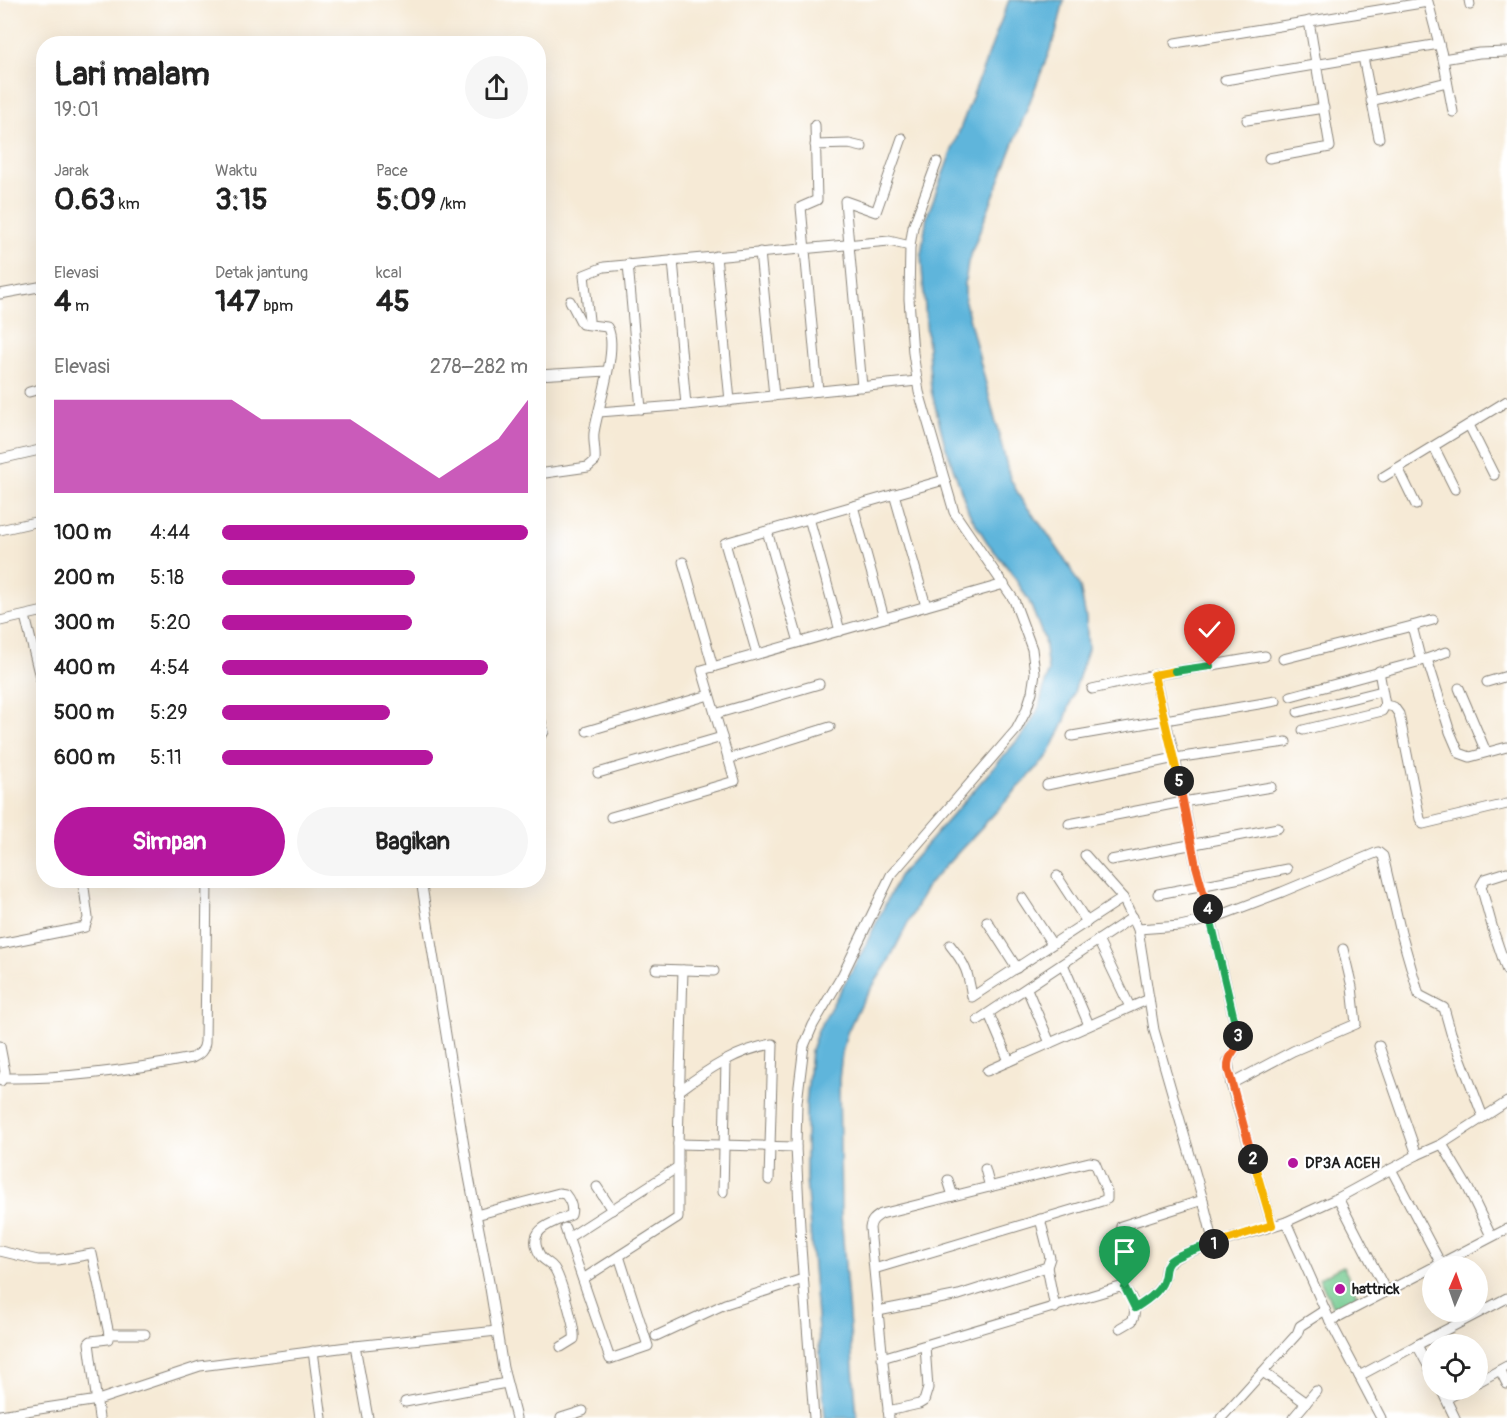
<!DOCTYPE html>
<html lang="id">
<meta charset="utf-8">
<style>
body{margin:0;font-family:Pangolin,sans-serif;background:#f6f6f6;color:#222;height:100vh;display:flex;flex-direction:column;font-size:22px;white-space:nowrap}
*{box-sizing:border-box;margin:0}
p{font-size:20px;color:#767676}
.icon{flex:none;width:33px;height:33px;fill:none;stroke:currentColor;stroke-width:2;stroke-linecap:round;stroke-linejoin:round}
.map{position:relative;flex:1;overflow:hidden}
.sheet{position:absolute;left:36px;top:36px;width:510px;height:852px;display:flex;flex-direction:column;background:#fff;border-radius:24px;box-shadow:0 6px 24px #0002}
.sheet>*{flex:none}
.needle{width:39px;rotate:2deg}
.buttons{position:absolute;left:1422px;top:1256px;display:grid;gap:12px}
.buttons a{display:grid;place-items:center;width:66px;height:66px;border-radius:50%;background:#fff;box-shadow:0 6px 24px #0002;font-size:30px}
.pin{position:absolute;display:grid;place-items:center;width:51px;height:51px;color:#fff;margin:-62px -26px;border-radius:50% 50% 50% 0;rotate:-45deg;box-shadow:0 0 6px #0007}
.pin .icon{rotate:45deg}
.km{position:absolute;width:30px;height:30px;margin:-15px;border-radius:50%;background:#222;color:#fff;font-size:16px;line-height:30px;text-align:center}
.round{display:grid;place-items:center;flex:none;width:63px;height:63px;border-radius:32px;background:#f6f6f6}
.overview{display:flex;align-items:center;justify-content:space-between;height:102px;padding:0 18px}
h1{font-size:33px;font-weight:800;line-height:45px}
.figures{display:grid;grid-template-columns:repeat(3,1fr);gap:9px;height:102px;padding:6px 18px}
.figures div{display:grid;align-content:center}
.figures b{font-size:30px;font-weight:800}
.figures small{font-size:16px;font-weight:400}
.figures p{font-size:16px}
.chart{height:168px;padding:12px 18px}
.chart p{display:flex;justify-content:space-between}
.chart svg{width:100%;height:108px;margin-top:6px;fill:#b5179e;opacity:.7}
.button{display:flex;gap:12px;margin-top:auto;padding:12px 18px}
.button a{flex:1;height:69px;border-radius:36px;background:#b5179e;color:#fff;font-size:24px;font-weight:800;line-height:69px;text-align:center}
.button a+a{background:#f6f6f6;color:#222}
ul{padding:0 18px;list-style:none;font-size:20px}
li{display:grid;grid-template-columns:96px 72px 1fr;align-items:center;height:45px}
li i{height:15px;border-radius:8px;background:#b5179e}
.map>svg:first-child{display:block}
.green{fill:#72ca8f;stroke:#477356;stroke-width:1.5}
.water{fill:#5eb5db;stroke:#3d687c;stroke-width:1.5}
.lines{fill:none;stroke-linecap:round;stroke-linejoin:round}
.minor-casing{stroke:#898379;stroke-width:11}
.minor{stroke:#fff;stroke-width:9}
.split-1-casing{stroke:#fff;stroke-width:12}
.split-2-casing{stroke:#fff;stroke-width:12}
.split-3-casing{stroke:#fff;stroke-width:12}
.split-4-casing{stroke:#fff;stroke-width:12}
.split-5-casing{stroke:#fff;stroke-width:12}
.split-6-casing{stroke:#fff;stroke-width:12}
.split-7-casing{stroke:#fff;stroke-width:12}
.split-1{stroke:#22a559;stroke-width:8}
.split-2{stroke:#f5b400;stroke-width:8}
.split-3{stroke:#f0652b;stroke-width:8}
.split-4{stroke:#22a559;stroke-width:8}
.split-5{stroke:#f0652b;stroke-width:8}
.split-6{stroke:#f5b400;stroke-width:8}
.split-7{stroke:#22a559;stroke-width:8}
.poi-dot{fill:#b5179e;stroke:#fff;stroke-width:2}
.labels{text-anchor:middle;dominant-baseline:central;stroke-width:4.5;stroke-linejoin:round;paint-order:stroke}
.poi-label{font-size:15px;font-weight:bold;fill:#1c1c1c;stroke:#fff;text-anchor:start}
</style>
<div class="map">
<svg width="1507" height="1418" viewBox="0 0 1507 1418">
<rect width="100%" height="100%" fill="#fff"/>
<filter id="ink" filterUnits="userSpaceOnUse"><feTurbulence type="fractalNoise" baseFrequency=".0167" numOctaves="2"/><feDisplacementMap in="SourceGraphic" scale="12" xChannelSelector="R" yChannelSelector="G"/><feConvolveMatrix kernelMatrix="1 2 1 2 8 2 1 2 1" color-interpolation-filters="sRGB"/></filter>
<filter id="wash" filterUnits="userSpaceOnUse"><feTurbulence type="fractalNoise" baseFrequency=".008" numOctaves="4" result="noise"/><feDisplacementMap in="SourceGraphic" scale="24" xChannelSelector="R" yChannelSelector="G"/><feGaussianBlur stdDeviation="1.35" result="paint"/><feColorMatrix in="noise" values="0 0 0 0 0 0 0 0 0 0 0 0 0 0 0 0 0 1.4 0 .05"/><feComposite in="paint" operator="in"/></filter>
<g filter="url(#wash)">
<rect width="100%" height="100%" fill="#f6ead6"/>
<!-- green -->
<polygon class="green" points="1343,1266 1360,1301 1336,1313 1319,1278"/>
<!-- water -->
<polygon class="water" points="1009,0 1064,0 1056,34 968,262 965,284 965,302 1010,478 1021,499 1047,533 1068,564 1080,587 1086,618 1088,649 1064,723 1048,756 927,886 887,964 858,1009 847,1033 842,1053 839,1080 841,1214 857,1418 825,1418 806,1179 806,1106 811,1050 818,1030 862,952 899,876 1028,728 1039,707 1048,671 1044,639 1029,601 1011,572 987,542 969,513 945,445 931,390 921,255 927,216"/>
</g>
<g filter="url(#ink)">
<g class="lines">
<defs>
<g id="minor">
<polyline points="1469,0 1470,5"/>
<polyline points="1175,43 1428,2 1443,59"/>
<polyline points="1363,57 1379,138"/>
<polyline points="1225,80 1439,44"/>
<polyline points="1371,101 1447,82"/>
<polyline points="1453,112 1443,59 1479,53 1507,52"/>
<polyline points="1247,120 1324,108"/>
<polyline points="815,125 817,200 801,207 818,391"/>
<polyline points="815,145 849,144 862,147"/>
<polyline points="1269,158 1330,147 1309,21"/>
<polyline points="760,252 774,396"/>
<polyline points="716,256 730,401"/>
<polyline points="673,260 686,405"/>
<polyline points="628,264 641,409"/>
<polyline points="0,294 44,286"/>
<polyline points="589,320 584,275 604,267 889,241 910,246"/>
<polyline points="538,375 607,371"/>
<polyline points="862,387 845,201 876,212 902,138"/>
<polyline points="29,392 44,388"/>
<polyline points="599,412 676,406 917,381"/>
<polyline points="1469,425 1494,475"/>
<polyline points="1434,447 1455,489"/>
<polyline points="0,459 44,449"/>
<polyline points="1398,468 1416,505"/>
<path d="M 538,474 L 588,467 L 595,461 C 596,451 593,442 594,433 C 597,410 620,345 607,327 L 582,324 L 570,301"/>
<polyline points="1383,477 1507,401"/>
<polyline points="894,494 926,606"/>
<polyline points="853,506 884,618"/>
<polyline points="809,518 840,631"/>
<polyline points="0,530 44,520"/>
<polyline points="767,531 799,642"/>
<polyline points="683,562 713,667"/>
<polyline points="25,616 44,694"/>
<polyline points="0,621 44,611"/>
<polyline points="1412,626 1433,620"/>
<polyline points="757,654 725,543 944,480"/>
<polyline points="1283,659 1412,626 1421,661"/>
<polyline points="1427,659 1450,732 1459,753 1470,757 1507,747"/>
<polyline points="1154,675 1175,758 1196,866 1211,919 1239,1042 1228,1061 1231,1084 1272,1225"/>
<polyline points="1487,682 1507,676"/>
<polyline points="1459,688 1486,752"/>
<polyline points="1092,689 1154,675 1265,656"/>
<polyline points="1291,696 1421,661 1446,652"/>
<polyline points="1385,705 1394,707 1399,714 1420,819 1423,824 1507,804"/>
<polyline points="538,711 544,732 538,738"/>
<polyline points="1298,712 1382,691"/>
<polyline points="715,714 819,684"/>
<polyline points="1303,730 1382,711 1385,705 1379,671"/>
<polyline points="587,731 709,695"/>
<polyline points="1072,736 1276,701"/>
<polyline points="728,759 830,727"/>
<polyline points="598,773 722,737"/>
<polyline points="1047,785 1175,758 1286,742"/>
<polyline points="611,817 735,781 702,670 1004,584"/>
<polyline points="1069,824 1183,802 1271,787"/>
<polyline points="1085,855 1123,898 1138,929 1154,1030 1203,1200 1214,1244"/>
<polyline points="1111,860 1278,828"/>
<polyline points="1507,872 1485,879 1481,886 1494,933 1507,971"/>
<polyline points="1057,876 1087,922"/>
<polyline points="421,880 469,1177 489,1282 503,1368 516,1418"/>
<polyline points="1158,894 1287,869"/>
<polyline points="1022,898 1052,944"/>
<polyline points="987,921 1017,968"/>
<polyline points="1138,929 1180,926 1211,919 1282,892 1378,852 1383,856 1401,933 1419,995 1444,1008 1451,1033 1483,1117"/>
<polyline points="1098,940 1130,1007"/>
<polyline points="0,944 85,927 88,918 83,880"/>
<path d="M 950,945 C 966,965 968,972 972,997 L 1123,898"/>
<polyline points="1063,964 1089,1025"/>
<polyline points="656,969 714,971"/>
<polyline points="1027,989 1050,1043"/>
<polyline points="989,1014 1009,1061"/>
<polyline points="978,1020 1133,917"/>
<polyline points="0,1046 5,1072 1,1081"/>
<polyline points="1379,1046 1417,1155"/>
<polyline points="987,1071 1149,999"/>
<path d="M 4,1078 C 67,1079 130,1070 192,1058 C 200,1054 204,1051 205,1042 L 207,880"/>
<polyline points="1231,1084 1293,1051 1356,1024 1352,987 1343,949"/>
<path d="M 679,1091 C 707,1070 738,1049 773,1044 L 769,1180"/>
<polyline points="678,1144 796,1147"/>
<polyline points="1442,1144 1468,1188 1491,1236"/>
<polyline points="985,1169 990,1187"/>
<polyline points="1391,1169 1441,1264"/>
<polyline points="948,1180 953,1196"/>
<polyline points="597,1187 612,1210"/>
<polyline points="723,1192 726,1061"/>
<polyline points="1338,1198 1386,1291"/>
<path d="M 476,1215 L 559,1193 L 565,1194 C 570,1200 573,1208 571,1215 C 552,1223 525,1229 540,1255 C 543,1261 550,1262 554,1268 C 560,1276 576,1329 574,1339 L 561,1347"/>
<polyline points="1286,1222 1330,1321 1359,1376 1417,1345 1432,1373"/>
<polyline points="1121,1226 1203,1200"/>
<polyline points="565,1228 610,1359 648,1346 619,1256"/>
<polyline points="568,1238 678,1167"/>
<polyline points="0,1251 38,1260 57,1260 92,1254 109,1334 108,1339 91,1341 89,1343 99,1418"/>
<polyline points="1436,1266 1507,1229"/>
<polyline points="1047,1267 1055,1308"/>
<path d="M 874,1269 L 1102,1201 L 1107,1199 L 1107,1192 L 1095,1163 L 1089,1162 L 881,1214 C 875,1218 871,1220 870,1228 C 876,1291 882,1355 889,1418"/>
<polyline points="583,1279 678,1218 678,1144 683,970"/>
<path d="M 1135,1308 C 1145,1302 1158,1293 1163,1282 C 1165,1277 1164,1272 1166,1267 C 1169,1260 1178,1257 1185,1253 L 1286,1222 L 1338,1198 L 1417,1155 L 1442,1144 L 1507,1102"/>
<polyline points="878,1311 959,1295 1047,1267 1050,1258 1040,1219"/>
<polyline points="1330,1321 1432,1268"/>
<polyline points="109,1334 145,1334"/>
<polyline points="656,1336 725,1304 803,1279"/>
<polyline points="1417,1345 1507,1298"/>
<polyline points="355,1346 368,1418"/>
<polyline points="313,1351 322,1418"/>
<path d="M 882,1358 L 1120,1287 C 1133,1293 1138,1310 1132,1321 L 1120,1328"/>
<polyline points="1500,1370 1507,1384"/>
<polyline points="1263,1372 1306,1403"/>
<polyline points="1359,1376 1381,1418"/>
<polyline points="1478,1382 1507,1366"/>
<polyline points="1441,1389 1455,1418"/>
<polyline points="1446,1399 1465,1389"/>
<polyline points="405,1402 506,1383"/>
<polyline points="888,1411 919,1404 924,1401 928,1388 925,1346"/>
<polyline points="0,1415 98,1400 200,1366 355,1346 497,1331"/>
<polyline points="561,1418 583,1411"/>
<polyline points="814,1418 801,1247 796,1147 797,1102 804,1046 813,1025 843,974 891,875 1016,730 1026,711 1032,692 1035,673 1032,649 1014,600 954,512 919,392 913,353 909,299 910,246 913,227 937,162"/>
<polyline points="1221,1418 1297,1334 1300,1326 1325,1310"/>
<polyline points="1293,1418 1316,1391"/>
</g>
</defs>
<!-- minor casing -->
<use href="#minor" class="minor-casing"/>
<!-- minor -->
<use href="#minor" class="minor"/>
</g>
</g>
<g class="lines" filter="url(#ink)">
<defs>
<path id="split-1" d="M 1125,1288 L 1135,1308 C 1145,1302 1162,1291 1164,1278 C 1166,1272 1164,1266 1170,1261 C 1182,1252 1200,1248 1214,1244"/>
<polyline id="split-2" points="1214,1244 1272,1225 1253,1159"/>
<path id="split-3" d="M 1238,1036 L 1239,1042 C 1234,1053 1227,1056 1228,1069 L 1253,1159"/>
<polyline id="split-4" points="1208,909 1238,1036"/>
<polyline id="split-5" points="1179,781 1196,866 1208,909"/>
<polyline id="split-6" points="1175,671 1154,675 1179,781"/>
<polyline id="split-7" points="1175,671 1210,666"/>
</defs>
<!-- split-1 casing -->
<use href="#split-1" class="split-1-casing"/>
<!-- split-2 casing -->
<use href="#split-2" class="split-2-casing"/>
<!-- split-3 casing -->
<use href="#split-3" class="split-3-casing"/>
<!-- split-4 casing -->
<use href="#split-4" class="split-4-casing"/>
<!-- split-5 casing -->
<use href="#split-5" class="split-5-casing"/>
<!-- split-6 casing -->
<use href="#split-6" class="split-6-casing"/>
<!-- split-7 casing -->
<use href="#split-7" class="split-7-casing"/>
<!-- split-1 -->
<use href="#split-1" class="split-1"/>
<!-- split-2 -->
<use href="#split-2" class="split-2"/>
<!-- split-3 -->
<use href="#split-3" class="split-3"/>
<!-- split-4 -->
<use href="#split-4" class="split-4"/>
<!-- split-5 -->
<use href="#split-5" class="split-5"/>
<!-- split-6 -->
<use href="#split-6" class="split-6"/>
<!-- split-7 -->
<use href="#split-7" class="split-7"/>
</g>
<!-- markers -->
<g class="poi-dot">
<circle cx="1293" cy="1163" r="6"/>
<circle cx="1340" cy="1289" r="6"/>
</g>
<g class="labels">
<!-- poi labels -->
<g class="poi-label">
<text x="1305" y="1163">DP3A ACEH</text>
<text x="1352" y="1289">hattrick</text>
</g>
</g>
</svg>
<div class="buttons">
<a><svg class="needle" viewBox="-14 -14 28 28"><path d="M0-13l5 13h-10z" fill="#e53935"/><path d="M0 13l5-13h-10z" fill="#767676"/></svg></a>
<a><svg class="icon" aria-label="locate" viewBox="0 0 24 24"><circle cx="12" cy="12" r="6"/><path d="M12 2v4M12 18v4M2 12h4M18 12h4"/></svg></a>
</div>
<div class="pin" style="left:1125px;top:1288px;background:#1e9e55"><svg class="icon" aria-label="arrive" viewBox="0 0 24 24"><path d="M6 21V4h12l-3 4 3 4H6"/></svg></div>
<div class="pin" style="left:1210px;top:666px;background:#d93025"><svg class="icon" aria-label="check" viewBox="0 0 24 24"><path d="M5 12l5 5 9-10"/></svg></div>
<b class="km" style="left:1214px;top:1244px">1</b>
<b class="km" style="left:1253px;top:1159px">2</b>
<b class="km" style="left:1238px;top:1036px">3</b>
<b class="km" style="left:1208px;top:909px">4</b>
<b class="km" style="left:1179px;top:781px">5</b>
<section class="sheet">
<div class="overview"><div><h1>Lari malam</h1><p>19:01</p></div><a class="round"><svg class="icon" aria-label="share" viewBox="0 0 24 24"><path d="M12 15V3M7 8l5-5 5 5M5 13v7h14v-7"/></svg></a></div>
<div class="figures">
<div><p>Jarak</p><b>0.63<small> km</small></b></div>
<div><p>Waktu</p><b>3:15</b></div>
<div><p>Pace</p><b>5:09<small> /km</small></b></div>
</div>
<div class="figures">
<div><p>Elevasi</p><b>4<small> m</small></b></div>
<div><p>Detak jantung</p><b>147<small> bpm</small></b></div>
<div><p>kcal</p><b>45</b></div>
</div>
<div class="chart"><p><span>Elevasi</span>278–282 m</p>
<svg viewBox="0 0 160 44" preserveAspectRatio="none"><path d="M0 44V6L10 6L20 6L30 6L40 6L50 6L60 6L70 14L80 14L90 14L100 14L110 22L120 30L130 38L140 30L150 22L160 6V44z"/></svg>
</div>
<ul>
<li><b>100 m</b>4:44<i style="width:100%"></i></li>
<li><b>200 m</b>5:18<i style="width:63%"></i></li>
<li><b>300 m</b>5:20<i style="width:62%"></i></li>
<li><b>400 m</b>4:54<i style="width:87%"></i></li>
<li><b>500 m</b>5:29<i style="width:55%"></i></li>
<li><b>600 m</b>5:11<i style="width:69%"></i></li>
</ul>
<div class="button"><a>Simpan</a><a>Bagikan</a></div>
</section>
</div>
